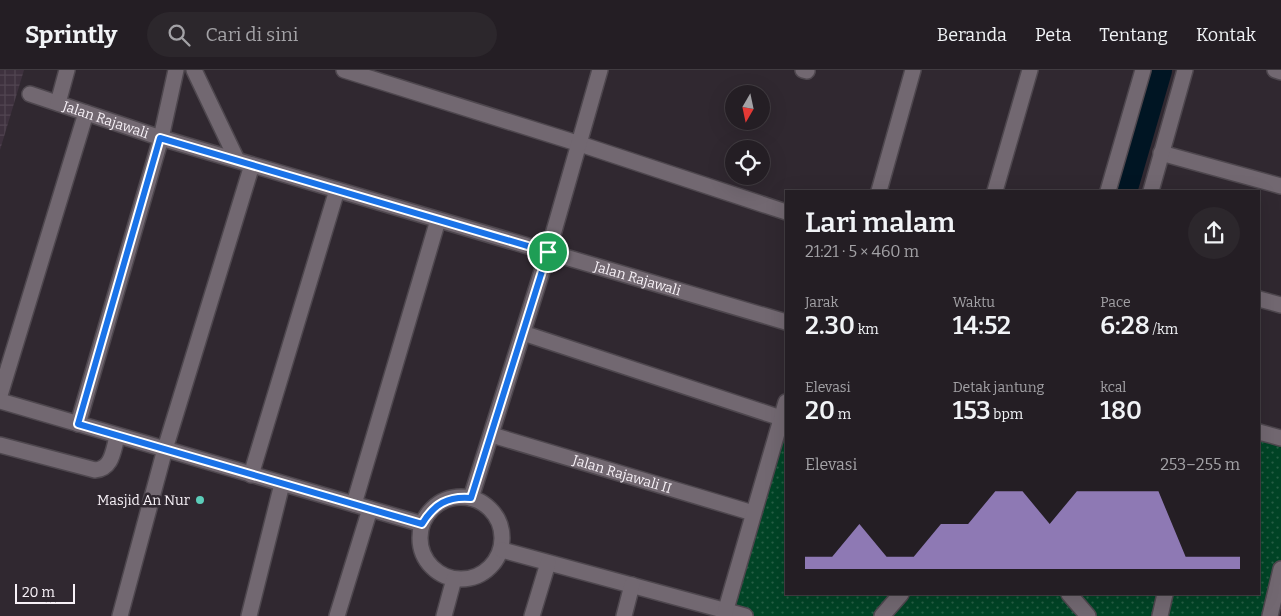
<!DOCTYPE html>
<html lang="id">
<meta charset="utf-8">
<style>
body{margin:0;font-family:Bitter,serif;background:#2c272c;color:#f1f3f6;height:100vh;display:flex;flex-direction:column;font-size:19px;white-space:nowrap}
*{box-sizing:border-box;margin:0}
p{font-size:16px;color:#a3a2a6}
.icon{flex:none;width:28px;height:28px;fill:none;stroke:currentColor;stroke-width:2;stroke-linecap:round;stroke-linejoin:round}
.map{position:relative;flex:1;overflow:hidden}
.details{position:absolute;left:785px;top:120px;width:475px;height:405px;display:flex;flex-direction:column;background:#241e24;border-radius:0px;box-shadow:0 5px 20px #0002,0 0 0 1px #413c41}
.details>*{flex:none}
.needle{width:32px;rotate:189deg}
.controls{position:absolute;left:725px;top:15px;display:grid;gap:10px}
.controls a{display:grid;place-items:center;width:45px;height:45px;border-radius:50%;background:#241e24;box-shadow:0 5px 20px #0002,0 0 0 1px #413c41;font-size:25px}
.scale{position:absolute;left:15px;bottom:12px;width:60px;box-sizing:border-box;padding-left:5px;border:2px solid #f7f1f7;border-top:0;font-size:14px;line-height:18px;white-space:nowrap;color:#f7f1f7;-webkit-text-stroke:4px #302830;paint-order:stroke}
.pin{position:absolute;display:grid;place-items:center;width:42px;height:42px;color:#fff;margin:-21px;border:2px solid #fff;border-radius:50%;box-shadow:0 1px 5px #0007}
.round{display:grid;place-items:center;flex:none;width:52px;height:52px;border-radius:26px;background:#2c272c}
.head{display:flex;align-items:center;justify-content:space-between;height:85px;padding:0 20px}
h1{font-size:28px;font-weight:600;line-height:38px}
.metrics{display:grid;grid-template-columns:repeat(3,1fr);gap:8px;height:85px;padding:5px 20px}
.metrics div{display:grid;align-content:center}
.metrics b{font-size:25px;font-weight:600}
.metrics small{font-size:14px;font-weight:400}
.metrics p{font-size:14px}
.chart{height:140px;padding:10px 20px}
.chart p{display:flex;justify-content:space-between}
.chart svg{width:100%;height:90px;margin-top:5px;fill:#bca0f2;opacity:.7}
header{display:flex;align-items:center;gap:30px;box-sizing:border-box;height:70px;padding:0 25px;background:#241e24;border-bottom:1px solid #413c41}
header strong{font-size:24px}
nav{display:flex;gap:28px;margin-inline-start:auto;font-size:18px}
.search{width:350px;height:45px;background:#2c272c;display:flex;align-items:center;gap:12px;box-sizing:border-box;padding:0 18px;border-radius:28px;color:#a3a2a6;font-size:19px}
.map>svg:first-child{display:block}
.industrial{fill:url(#industrial-grid)}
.park{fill:url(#park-dots)}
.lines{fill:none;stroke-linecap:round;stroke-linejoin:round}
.river{stroke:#001523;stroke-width:36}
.minor-casing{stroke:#4e474e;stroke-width:18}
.minor{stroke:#726871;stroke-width:15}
.route-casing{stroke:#fff;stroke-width:10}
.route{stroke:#1a73e8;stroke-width:6}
.poi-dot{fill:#5cceba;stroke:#302830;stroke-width:2}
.labels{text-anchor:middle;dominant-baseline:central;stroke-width:5;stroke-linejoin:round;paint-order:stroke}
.street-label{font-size:14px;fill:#f7f1f7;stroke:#302830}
.poi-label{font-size:14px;fill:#f7f1f7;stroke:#302830;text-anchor:end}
</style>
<header>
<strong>Sprintly</strong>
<div class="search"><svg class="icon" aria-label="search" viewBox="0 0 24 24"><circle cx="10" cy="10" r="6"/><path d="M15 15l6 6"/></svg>Cari di sini</div>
<nav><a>Beranda</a><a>Peta</a><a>Tentang</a><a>Kontak</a></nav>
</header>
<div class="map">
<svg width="1281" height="546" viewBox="0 0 1281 546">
<defs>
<pattern id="industrial-grid" width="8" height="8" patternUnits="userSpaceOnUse" patternTransform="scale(1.25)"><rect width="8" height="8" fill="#3e313e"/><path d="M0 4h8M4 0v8" fill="none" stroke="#514551"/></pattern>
<pattern id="park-dots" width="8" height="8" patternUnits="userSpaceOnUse" patternTransform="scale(1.25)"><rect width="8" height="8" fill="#014426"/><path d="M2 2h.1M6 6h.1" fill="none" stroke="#275f46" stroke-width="1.8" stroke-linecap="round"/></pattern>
</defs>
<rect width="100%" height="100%" fill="#302830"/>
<!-- industrial -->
<polygon class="industrial" points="0,0 24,0 0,80"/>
<!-- park -->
<polygon class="park" points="786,332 786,524 1259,524 1259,362 1281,368 1281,499 1270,546 724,546"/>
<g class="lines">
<!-- river -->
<polyline class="river" points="1119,121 1154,0"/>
<defs>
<g id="minor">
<polyline points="194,0 237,90"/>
<polyline points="344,0 580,74 786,142"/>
<polyline points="803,0 807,1"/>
<polyline points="1275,0 1281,2"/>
<path id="s1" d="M 30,24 L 161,68 L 786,252"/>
<polyline points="58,33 67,0"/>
<polyline points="1161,83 1281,116"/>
<polyline points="879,121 913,0"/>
<polyline points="995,121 1030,0"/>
<polyline points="1108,121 1143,0"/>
<polyline points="1151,121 1185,0"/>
<polyline points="1259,229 1281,235"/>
<polyline points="523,263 781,348"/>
<polyline points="0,325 86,43"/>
<polyline points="0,331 422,454"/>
<polyline points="78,354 161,68 176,0"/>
<polyline points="1259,362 1281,368"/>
<path id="s2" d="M 492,365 L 753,443"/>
<path d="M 0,375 L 95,400 C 112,399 113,381 117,367"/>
<polyline points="251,405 337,120"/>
<circle cx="461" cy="468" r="41"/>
<polyline points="471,428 548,182 600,0"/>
<polyline points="354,434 438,150"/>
<polyline points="502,480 745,546"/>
<polyline points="1069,524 1088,546"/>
<polyline points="120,546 165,379 252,95"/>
<polyline points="249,546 282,414"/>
<polyline points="337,546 370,439"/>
<polyline points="444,546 454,509"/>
<polyline points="532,546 548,493"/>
<polyline points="624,546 632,515"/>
<polyline points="724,546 786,332"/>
<polyline points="882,546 901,524"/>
<polyline points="1160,546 1165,524"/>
<polyline points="1270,546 1281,499"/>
</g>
</defs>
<!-- minor casing -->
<use href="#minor" class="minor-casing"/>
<!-- minor -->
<use href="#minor" class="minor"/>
</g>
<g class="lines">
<defs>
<path id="route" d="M 160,68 L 548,182 L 471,428 C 448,426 434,434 422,454 L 78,354 Z"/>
</defs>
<!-- route casing -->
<use href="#route" class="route-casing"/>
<!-- route -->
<use href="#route" class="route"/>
</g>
<!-- markers -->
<circle class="poi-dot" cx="200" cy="430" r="5"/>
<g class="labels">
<!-- street labels -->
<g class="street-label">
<text stroke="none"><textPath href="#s1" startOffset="80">Jalan Rajawali</textPath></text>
<text stroke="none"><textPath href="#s1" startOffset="635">Jalan Rajawali</textPath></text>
<text stroke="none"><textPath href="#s2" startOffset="136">Jalan Rajawali II</textPath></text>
</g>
<!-- poi labels -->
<g class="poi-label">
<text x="190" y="430">Masjid An Nur</text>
</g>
</g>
</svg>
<div class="controls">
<a><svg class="needle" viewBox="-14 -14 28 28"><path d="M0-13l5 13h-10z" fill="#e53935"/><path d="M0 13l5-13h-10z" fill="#a3a2a6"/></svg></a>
<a><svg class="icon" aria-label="locate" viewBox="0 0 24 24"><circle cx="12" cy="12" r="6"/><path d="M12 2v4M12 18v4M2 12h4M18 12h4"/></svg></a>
</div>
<div class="scale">20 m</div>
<div class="pin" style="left:548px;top:182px;background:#1e9e55"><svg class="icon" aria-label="arrive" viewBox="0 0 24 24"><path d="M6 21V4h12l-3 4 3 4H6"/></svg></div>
<section class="details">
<div class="head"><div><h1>Lari malam</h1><p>21:21 · 5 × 460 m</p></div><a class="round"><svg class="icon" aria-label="share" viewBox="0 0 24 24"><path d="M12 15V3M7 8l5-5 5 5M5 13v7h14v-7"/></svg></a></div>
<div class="metrics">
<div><p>Jarak</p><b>2.30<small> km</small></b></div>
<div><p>Waktu</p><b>14:52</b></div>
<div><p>Pace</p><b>6:28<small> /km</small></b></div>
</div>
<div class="metrics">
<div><p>Elevasi</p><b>20<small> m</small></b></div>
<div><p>Detak jantung</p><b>153<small> bpm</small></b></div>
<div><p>kcal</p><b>180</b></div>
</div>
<div class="chart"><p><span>Elevasi</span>253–255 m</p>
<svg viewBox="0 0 160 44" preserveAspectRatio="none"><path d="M0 44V38L10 38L20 22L30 38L40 38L50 22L60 22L70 6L80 6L90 22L100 6L110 6L120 6L130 6L140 38L150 38L160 38V44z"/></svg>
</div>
</section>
</div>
